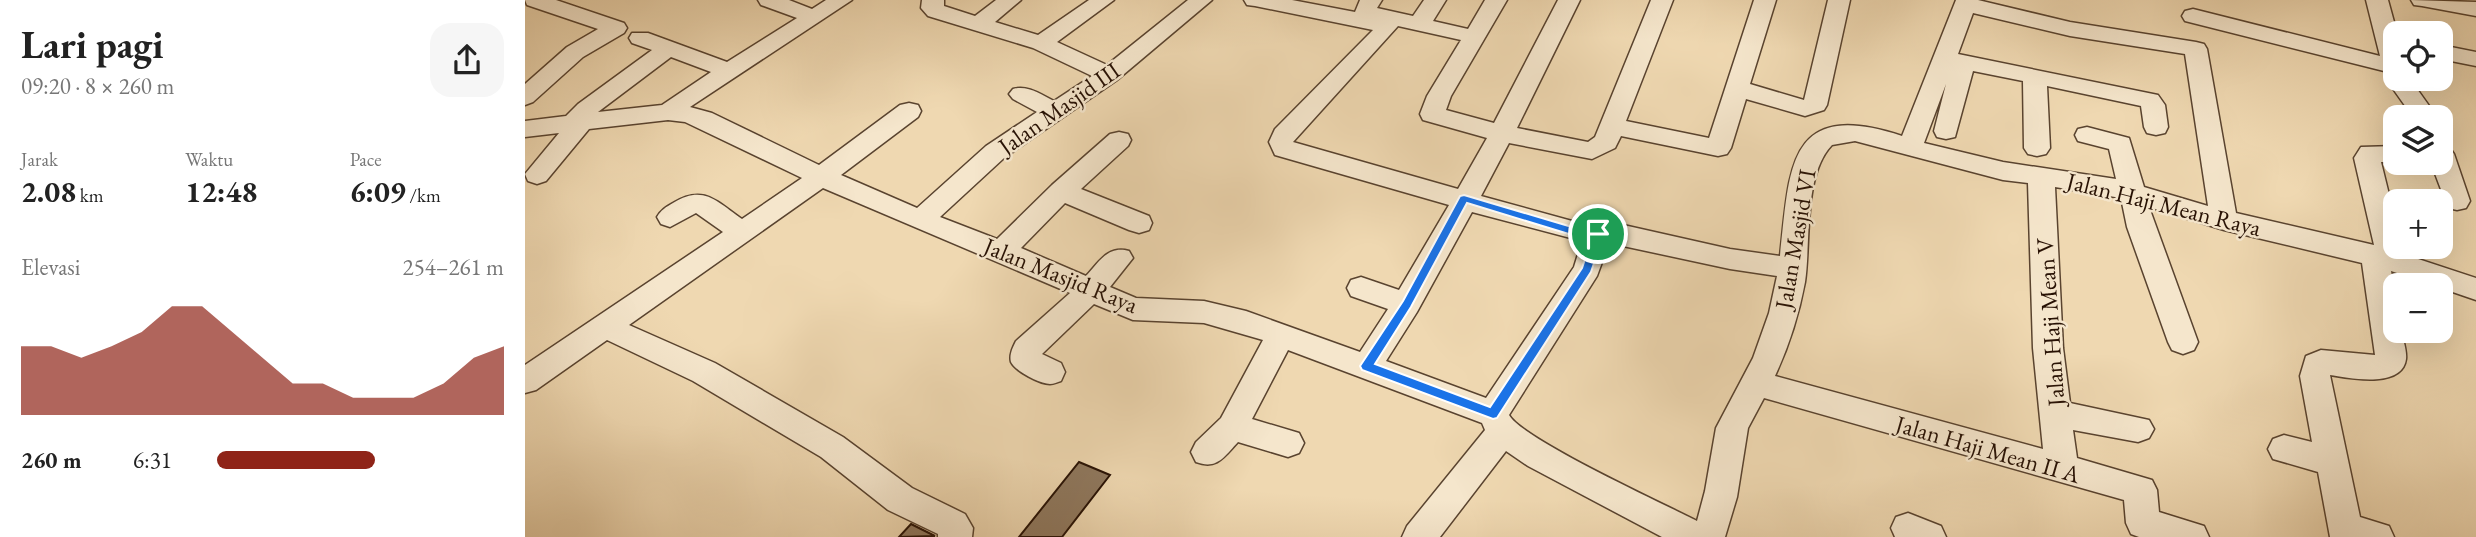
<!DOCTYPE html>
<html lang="id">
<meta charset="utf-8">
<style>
body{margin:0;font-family:"EB Garamond",serif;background:#f6f6f6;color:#222;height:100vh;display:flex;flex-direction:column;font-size:26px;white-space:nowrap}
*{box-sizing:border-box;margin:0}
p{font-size:23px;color:#767676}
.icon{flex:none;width:38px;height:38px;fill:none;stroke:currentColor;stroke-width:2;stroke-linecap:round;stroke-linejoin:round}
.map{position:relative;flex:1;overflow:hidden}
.details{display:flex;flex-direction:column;background:#fff;width:525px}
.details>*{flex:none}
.fabs{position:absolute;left:1858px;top:21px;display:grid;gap:14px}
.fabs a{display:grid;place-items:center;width:70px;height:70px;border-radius:14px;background:#fff;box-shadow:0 7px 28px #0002;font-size:35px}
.pin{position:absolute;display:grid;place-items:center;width:60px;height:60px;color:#fff;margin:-30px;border:4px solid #fff;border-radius:50%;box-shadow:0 2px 7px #0007}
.round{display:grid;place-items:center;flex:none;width:74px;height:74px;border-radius:21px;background:#f6f6f6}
.head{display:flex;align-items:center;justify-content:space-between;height:119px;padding:0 21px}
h1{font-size:38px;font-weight:700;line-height:52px}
.metrics{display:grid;grid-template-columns:repeat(3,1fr);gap:10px;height:119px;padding:7px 21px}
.metrics div{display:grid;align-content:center}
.metrics b{font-size:30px;font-weight:700}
.metrics small{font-size:19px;font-weight:400}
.metrics p{font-size:19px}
.chart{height:196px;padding:14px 21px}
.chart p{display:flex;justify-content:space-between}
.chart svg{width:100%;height:126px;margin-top:7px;fill:#8f2418;opacity:.7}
ul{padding:0 21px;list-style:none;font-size:23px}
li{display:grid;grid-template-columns:112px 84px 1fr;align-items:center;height:52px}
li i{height:18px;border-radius:9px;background:#8f2418}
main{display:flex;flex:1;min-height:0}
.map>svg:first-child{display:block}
.building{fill:#8f785e;stroke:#271104;stroke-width:2}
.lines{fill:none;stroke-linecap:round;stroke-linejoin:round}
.minor-casing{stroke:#59432f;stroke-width:3}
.minor{fill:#f5e6cc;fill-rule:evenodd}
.route{fill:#1a73e8;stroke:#fff;stroke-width:2;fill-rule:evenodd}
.labels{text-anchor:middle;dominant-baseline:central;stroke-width:5;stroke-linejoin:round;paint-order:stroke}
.street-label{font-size:24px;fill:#271104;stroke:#f5e6cc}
</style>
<main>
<section class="details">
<div class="head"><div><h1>Lari pagi</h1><p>09:20 · 8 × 260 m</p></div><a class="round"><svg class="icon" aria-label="share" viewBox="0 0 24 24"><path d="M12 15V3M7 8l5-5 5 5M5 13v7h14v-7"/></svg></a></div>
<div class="metrics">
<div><p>Jarak</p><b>2.08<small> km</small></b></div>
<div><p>Waktu</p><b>12:48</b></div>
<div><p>Pace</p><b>6:09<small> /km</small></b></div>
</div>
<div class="chart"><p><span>Elevasi</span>254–261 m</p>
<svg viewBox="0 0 160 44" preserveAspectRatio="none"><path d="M0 44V20L10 20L20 24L30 20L40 15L50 6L60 6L70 15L80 24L90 33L100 33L110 38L120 38L130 38L140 33L150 24L160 20V44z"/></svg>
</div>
<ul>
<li><b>260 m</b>6:31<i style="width:55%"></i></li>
</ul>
</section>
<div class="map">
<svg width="1951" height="537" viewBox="0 0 1951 537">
<rect width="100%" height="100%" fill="#efd8b1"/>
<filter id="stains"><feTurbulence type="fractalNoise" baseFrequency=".00286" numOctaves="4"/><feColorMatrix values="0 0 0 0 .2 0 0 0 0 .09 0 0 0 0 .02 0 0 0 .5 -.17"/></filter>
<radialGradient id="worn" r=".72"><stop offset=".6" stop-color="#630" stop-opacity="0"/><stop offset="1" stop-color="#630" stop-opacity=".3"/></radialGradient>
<!-- building -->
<g class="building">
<polygon points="554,462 585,475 537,537 494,537"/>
<polygon points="386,524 410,536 374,537"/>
</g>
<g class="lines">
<defs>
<g id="minor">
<polygon points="0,0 31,0 99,23 102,28 99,33 58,57 8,102 0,105 0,84 42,47 73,29 2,5"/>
<path d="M 233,0 L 264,0 L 287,9 L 301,0 L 327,0 L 165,107 L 187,113 L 294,165 L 375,105 L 384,103 L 393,105 L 396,111 L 393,117 L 316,175 L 392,208 L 461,146 L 512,112 L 488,99 L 484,94 L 488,89 C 503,85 515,94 529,101 L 567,76 L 508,48 L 403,16 L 396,8 L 397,0 L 419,0 L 419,6 L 450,16 L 471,0 L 496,0 L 470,22 L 513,35 L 564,0 L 589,0 L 532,42 L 582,65 L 663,0 L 687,0 L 592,80 L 479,158 L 415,217 L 472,239 L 527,185 L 585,134 L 594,132 L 603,134 L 606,140 L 603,146 L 556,189 L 624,216 L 627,223 L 624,230 L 614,233 L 604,230 L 540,203 L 496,248 L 561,276 C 574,262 583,245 604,251 L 608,258 L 585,287 L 611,298 L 679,301 L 721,311 L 835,352 L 863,309 L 826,296 L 822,288 L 826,280 L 836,277 L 874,290 L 924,205 L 750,155 L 744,142 L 750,129 L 848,30 L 730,6 L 722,5 L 719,0 L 767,0 L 830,12 L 835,0 L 857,0 L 852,8 L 888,16 L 899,0 L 921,0 L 908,21 L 943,29 L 960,0 L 982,0 L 926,96 L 921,110 L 969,123 L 1033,0 L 1055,0 L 992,128 L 1063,142 L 1070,137 L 1126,0 L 1148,0 L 1101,121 L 1184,138 L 1229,0 L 1251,0 L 1225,84 L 1279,100 L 1303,0 L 1325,0 L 1302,105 L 1299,110 L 1280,116 L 1221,99 L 1206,148 L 1202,154 L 1193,156 L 1096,136 L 1090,148 L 1067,159 L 984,143 L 956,196 L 1047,221 L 1094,224 L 1205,249 L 1255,256 C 1265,167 1262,98 1377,136 L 1431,0 L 1453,0 L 1545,22 L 1671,42 L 1679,44 L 1682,49 L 1711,213 L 1849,245 L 1829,158 L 1836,147 L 1871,146 L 1871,162 L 1856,162 L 1871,223 L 1871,247 L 1877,247 L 1878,254 L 1951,278 L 1951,300 L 1916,288 L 1916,285 L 1908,285 L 1866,271 L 1871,297 L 1871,331 L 1876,331 C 1878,339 1882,351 1881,359 C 1877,389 1824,378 1805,375 L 1835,517 L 1864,526 L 1869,537 L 1805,537 L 1793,472 L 1748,459 L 1743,449 L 1748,439 L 1759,435 L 1787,442 L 1775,376 L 1781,356 L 1796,350 L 1850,355 L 1837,263 L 1699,230 L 1624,207 L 1673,342 L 1669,350 L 1658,354 L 1647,350 L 1643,342 L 1602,227 L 1596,198 L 1530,187 L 1538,348 L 1545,403 L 1624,420 L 1629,429 L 1624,438 L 1613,442 L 1548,430 L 1552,458 L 1627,480 L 1632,490 L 1634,512 L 1679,526 L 1684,537 L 1614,537 L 1606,534 L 1601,523 L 1599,500 L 1239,398 L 1223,428 L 1212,497 L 1200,537 L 1137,537 L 1003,466 L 981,451 L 915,537 L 877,537 L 882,526 L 960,430 L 957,423 L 763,350 L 727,419 L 774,433 L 779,443 L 774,453 L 763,457 L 713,442 C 699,457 692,470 671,462 L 666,452 L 671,442 L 696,418 L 738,340 L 679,323 L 608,320 L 569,304 L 517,354 L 536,363 L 540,372 L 536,381 C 532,382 529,384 525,384 C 515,384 490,371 486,362 C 484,355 488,347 491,341 L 545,293 L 298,188 L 104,325 L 190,363 L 318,437 L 387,488 L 440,514 L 448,528 L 447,537 L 413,537 L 413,534 L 363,510 L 296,457 L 168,381 L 82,340 L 11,390 L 0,393 L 0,365 L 198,232 L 171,213 L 145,227 L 136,224 L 132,217 C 136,210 141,207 148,203 C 179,184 192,202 217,219 L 277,178 L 160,122 L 143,120 L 64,129 L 21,181 L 12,184 L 3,181 L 0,174 L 34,133 L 0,137 L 0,121 L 41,116 L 53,104 L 127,50 L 107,43 L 104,38 L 107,33 L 123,33 L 202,62 L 272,18 L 236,5 ZM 1448,13 L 1545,36 L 1660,54 L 1683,206 L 1619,187 L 1604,138 L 1562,127 L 1553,129 L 1550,135 L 1553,141 L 1584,149 L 1591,179 L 1478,162 L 1399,143 L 1421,84 L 1409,131 L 1412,137 L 1421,139 L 1430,137 L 1448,71 L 1498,81 L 1499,148 L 1503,154 L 1512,156 L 1521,154 L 1525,148 L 1522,86 L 1616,106 L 1619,127 L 1622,133 L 1631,135 L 1640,133 L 1643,127 L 1640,105 L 1633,95 L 1433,54 ZM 873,26 L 936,40 L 902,96 L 895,114 L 898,120 L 962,138 L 933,189 L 768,142 ZM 146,57 L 186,72 L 137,105 L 73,112 ZM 1330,141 L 1478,180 L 1503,183 L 1508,348 L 1518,449 L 1250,376 C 1264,346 1274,314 1280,282 C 1286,243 1278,175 1307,145 ZM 947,212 L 1057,241 L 1049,267 L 961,398 L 861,361 L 892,312 ZM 1084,243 L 1205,269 L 1252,276 L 1244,313 L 1228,358 L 1191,428 L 1180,491 L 1172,521 C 1139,504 997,439 984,415 L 1072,276 Z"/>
<polygon points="1841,0 1863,0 1872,33 1871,79 1885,79 1912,117 1888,117 1861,79 1863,76 1859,71 1660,21 1657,16 1660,11 1668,9 1855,56"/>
<polygon points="1886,0 1951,2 1951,16 1897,6 1889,5"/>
<polygon points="1916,45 1951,52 1951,66 1916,59"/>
<polygon points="1916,146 1925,148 1929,154 1945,201 1941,208 1932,210 1923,208 1906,163 1916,163"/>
<polygon points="1383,513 1416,526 1421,537 1370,537 1366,528 1371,517"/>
</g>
</defs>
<!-- minor casing -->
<use href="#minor" class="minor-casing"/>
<!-- minor -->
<use href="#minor" class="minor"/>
</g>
<!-- route -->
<path class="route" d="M 939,195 L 1047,227 L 1073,231 L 1079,234 L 1066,272 L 972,418 L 968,419 L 837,370 L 835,366 L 878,301 L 935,196 ZM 942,203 L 1047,235 L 1067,238 L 1057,268 L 965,407 L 850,364 L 886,307 Z"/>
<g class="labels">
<!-- street labels -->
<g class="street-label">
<text transform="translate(534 108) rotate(-35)">Jalan Masjid III</text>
<text transform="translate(1639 204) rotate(14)">Jalan Haji Mean Raya</text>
<text transform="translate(1270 239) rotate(-80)">Jalan Masjid VI</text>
<text transform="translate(536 275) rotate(22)">Jalan Masjid Raya</text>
<text transform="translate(1525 322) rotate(-94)">Jalan Haji Mean V</text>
<text transform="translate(1463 449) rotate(16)">Jalan Haji Mean II A</text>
</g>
</g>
<rect width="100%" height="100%" filter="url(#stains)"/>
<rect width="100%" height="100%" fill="url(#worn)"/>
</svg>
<div class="fabs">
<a><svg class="icon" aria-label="locate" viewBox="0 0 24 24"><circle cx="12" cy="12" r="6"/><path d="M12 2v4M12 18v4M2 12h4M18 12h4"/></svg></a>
<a><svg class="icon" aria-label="layers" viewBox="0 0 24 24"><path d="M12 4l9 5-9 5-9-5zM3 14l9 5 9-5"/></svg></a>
<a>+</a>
<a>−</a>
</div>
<div class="pin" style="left:1073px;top:234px;background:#1e9e55"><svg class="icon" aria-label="arrive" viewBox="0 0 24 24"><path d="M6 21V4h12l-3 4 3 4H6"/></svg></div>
</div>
</main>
